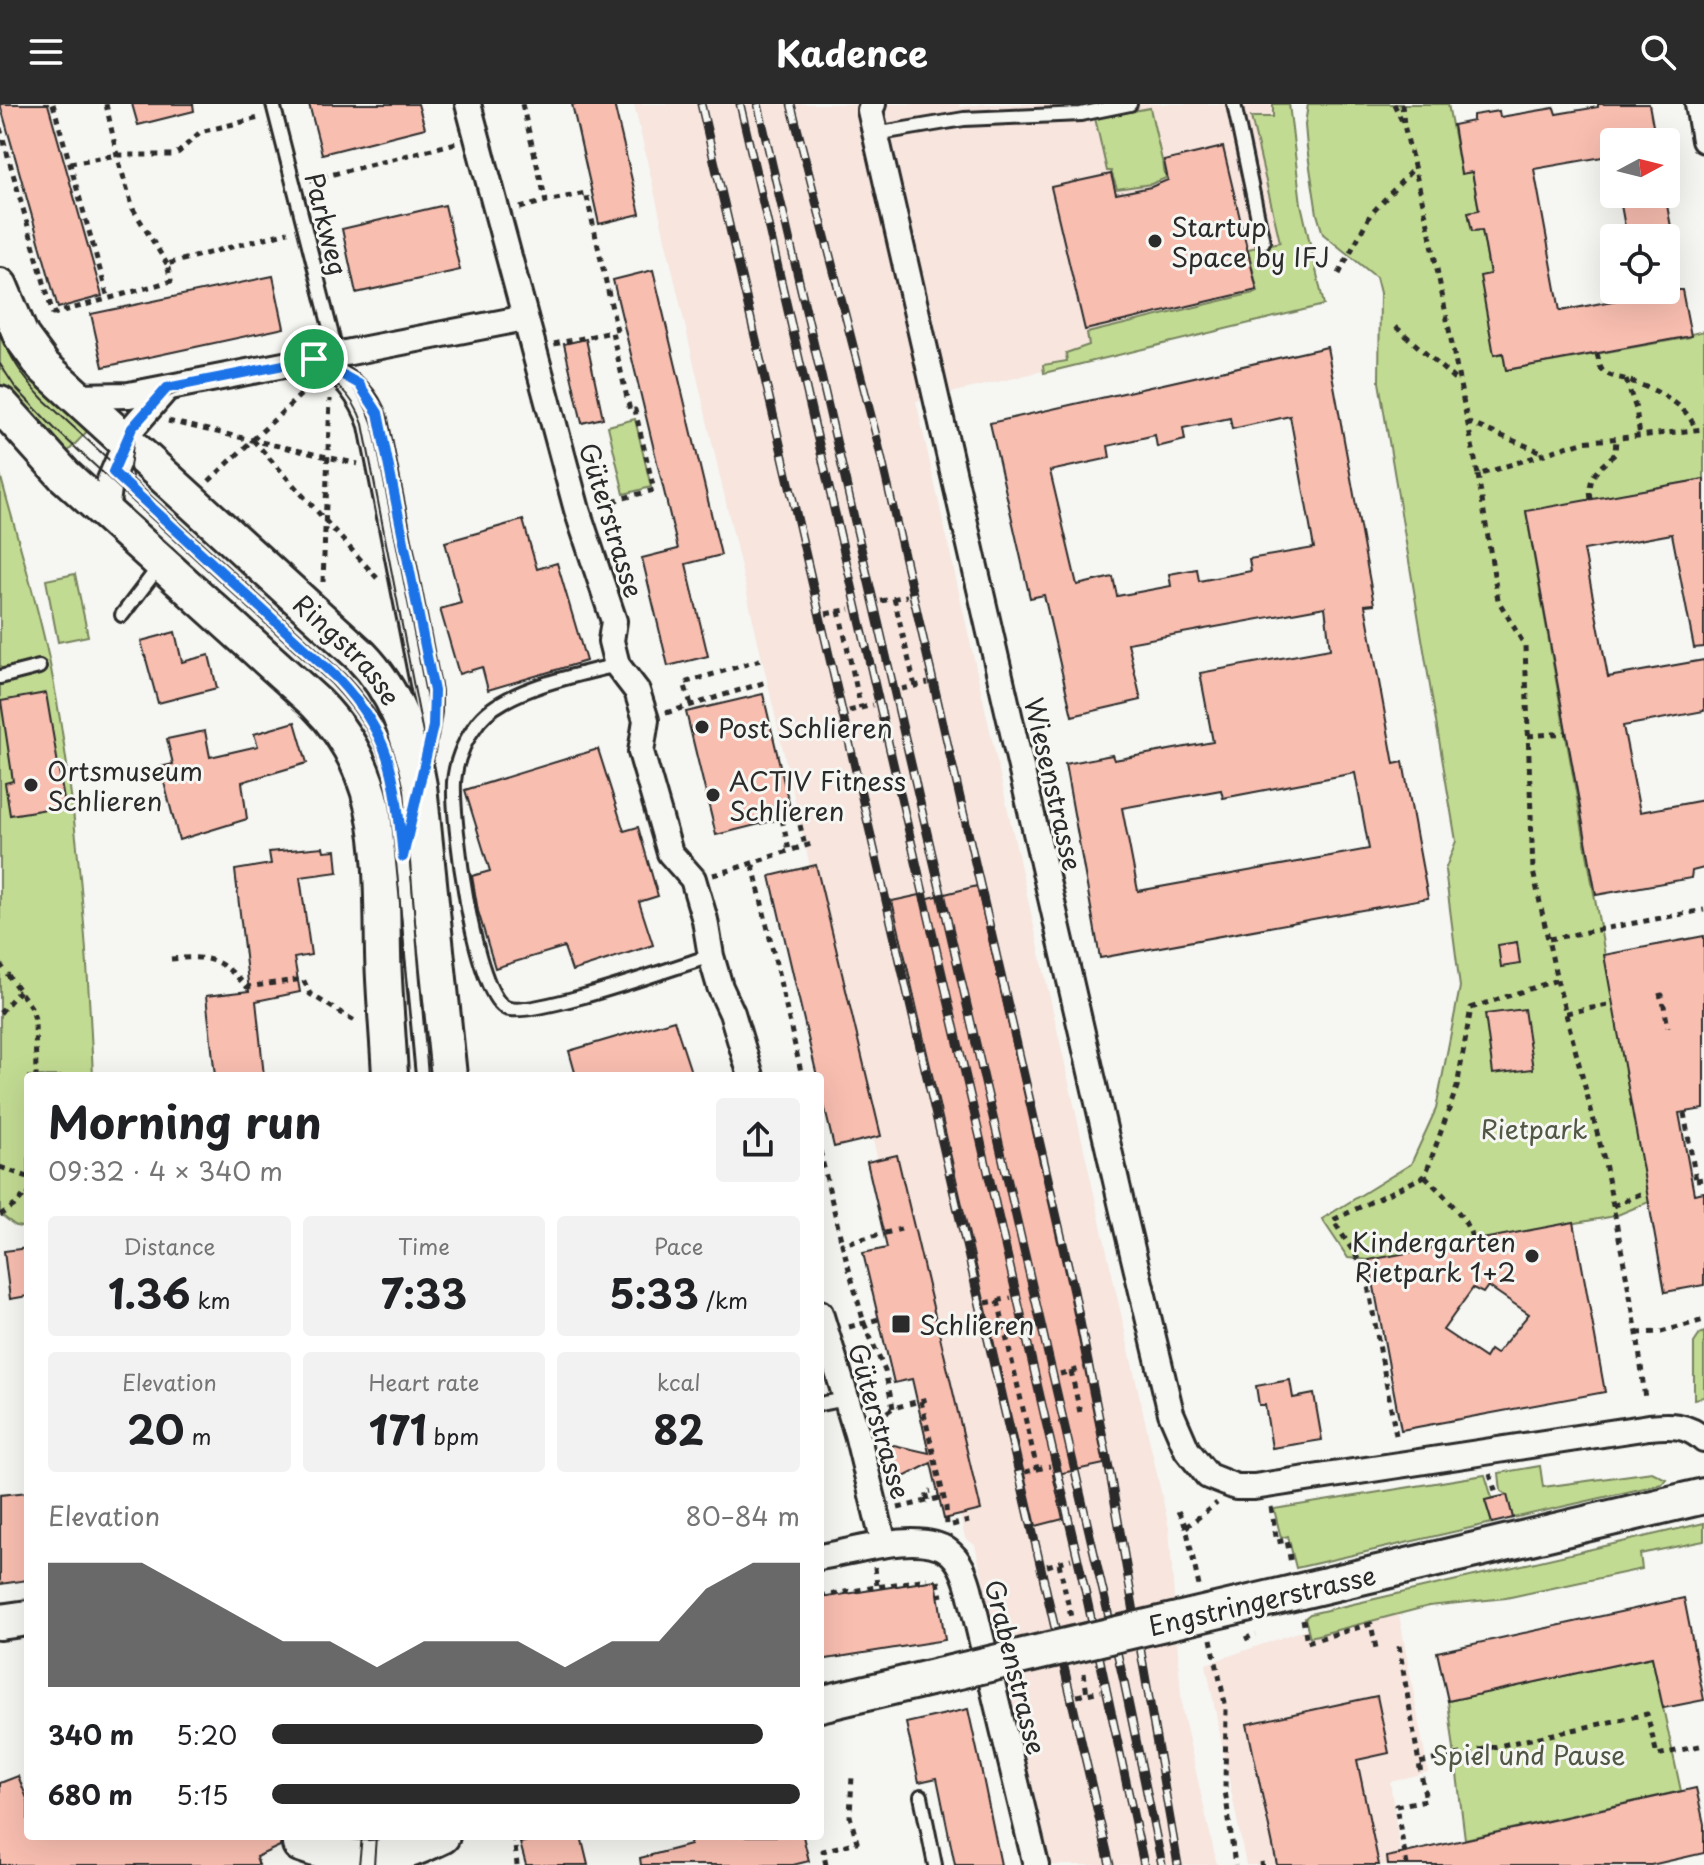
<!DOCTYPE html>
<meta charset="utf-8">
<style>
body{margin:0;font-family:"Playpen Sans",sans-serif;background:#f2f2f2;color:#202124;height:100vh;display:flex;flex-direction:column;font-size:30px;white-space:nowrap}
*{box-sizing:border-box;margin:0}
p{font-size:26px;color:#757577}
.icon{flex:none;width:44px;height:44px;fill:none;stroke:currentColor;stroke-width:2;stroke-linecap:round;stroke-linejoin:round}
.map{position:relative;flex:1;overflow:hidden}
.drawer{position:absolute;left:24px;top:968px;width:800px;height:768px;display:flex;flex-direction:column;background:#fff;border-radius:8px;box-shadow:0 8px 32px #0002}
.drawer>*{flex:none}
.needle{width:52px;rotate:83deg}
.buttons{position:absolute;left:1600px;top:24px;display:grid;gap:16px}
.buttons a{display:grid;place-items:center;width:80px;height:80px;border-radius:8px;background:#fff;box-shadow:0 8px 32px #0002;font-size:40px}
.pin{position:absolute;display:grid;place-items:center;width:68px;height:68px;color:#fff;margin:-34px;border:4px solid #fff;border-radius:50%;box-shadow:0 2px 8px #0007}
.round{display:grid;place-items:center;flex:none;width:84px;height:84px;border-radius:8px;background:#f2f2f2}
.overview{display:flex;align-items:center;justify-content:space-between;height:136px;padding:0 24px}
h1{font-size:44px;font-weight:700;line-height:60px}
.stats{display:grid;grid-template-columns:repeat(3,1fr);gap:12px;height:136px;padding:8px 24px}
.stats div{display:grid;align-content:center;border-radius:8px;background:#f2f2f2;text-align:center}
.stats b{font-size:40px;font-weight:700}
.stats small{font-size:22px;font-weight:400}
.stats p{font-size:22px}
.chart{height:224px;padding:16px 24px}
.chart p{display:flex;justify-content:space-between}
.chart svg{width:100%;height:144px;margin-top:8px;fill:#2b2b2b;opacity:.7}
ul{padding:0 24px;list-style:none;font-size:26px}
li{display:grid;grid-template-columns:128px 96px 1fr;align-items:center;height:60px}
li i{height:20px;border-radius:10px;background:#2b2b2b}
header{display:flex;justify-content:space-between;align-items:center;height:104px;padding:0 24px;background:#2b2b2b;color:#fff;font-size:36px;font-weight:700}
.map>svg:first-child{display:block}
.built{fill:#f7e5de}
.green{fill:#c2db92;stroke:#76835e;stroke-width:2}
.building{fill:#f8beb0;stroke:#2b2b2b;stroke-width:2;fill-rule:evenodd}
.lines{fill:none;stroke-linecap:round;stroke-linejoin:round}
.lane-casing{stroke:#2b2b2b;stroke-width:18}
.street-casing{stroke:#2b2b2b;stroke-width:30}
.secondary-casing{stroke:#2b2b2b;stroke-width:40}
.path{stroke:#2b2b2b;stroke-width:5;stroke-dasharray:6 6;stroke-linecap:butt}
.lane{stroke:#f6f6f2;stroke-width:12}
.street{stroke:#f6f6f2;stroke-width:24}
.secondary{stroke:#f6f6f2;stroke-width:34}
.tram{stroke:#2b2b2b;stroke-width:2}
.rail-casing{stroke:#2b2b2b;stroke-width:9}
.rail{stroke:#f6f6f2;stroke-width:6;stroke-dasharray:18;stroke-linecap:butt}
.secondary-bridge-casing{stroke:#2b2b2b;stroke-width:40;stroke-linecap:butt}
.secondary-bridge{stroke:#f6f6f2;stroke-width:34}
.route-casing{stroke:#fff;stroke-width:16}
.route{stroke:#1a73e8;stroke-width:10}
.poi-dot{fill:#2b2b2b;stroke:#f6f6f2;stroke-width:3}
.labels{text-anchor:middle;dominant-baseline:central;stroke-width:6;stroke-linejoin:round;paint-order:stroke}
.street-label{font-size:26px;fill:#2b2b2b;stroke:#f6f6f2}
.poi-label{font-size:26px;fill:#2b2b2b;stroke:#f6f6f2;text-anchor:start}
.park-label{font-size:26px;fill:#515745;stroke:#f6f6f2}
</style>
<header><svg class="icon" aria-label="menu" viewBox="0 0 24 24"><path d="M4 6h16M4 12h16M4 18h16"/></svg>Kadence<svg class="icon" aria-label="search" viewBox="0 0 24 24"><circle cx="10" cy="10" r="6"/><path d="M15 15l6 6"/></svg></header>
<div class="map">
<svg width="1704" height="1761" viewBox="0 0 1704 1761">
<rect width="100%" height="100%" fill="#f6f6f2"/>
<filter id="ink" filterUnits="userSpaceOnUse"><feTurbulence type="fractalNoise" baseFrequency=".0125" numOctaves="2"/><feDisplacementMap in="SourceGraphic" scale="16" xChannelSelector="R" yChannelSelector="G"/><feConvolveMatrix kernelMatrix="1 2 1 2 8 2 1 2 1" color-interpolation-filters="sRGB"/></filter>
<g filter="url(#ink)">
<!-- built -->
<g class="built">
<polygon points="634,0 959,0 960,3 983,0 1276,0 1324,201 916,297 1169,1424 1182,1606 1217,1761 1049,1761 975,1441 965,1434"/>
<polygon points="1396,1494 1428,1668 1390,1678 1402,1761 1246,1761 1206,1560"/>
</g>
<!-- green -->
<g class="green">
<polygon points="1273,0 1289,0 1301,100 1324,201 1044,269 1043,261 1067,257 1066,249 1089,241 1087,229 1258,188 1248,145 1280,138 1251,13 1273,13"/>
<polygon points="1308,0 1448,0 1461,69 1472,68 1479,106 1469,108 1472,127 1482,126 1490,170 1494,251 1503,249 1506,266 1690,233 1691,230 1704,227 1704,375 1526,408 1649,1098 1615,1112 1369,1156 1348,1154 1322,1115 1411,1060 1436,1005 1460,883 1445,766 1456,737 1379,278 1380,189 1376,173 1323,130 1317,110 1307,44 1305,21"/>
<polygon points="1150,4 1166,74 1151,80 1117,85 1111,67 1107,67 1095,14"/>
<polygon points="0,205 95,319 61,355 8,298 0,283"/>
<polygon points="635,315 651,383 624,390 608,322"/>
<path d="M 0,370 C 17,434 38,499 51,565 C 77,699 87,836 93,972 L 28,972 L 28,1124 L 16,1122 L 0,1110 Z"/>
<polygon points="75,470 88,532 58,538 46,476"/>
<polygon points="1704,1228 1704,1293 1694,1295 1694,1239 1700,1230"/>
<polygon points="1540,1362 1543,1383 1652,1368 1666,1375 1662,1380 1513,1414 1507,1391 1501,1387 1499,1369"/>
<polygon points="1485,1371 1492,1394 1485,1397 1492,1419 1296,1464 1288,1432 1281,1434 1274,1405"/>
<polygon points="1704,1419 1704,1437 1640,1450 1642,1465 1506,1494 1429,1502 1310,1533 1305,1514 1310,1510"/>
<polygon points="1652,1553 1681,1687 1465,1735 1448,1597"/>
</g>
<!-- building -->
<g class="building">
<polygon points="0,0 48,0 102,192 58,204"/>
<polygon points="132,0 193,0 194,7 138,21"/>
<polygon points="309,0 418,0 425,24 322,50"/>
<polygon points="572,0 614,0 640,110 599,120"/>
<polygon points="1598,0 1649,0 1656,38 1614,38 1614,51 1534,65 1560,207 1638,192 1637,186 1682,186 1691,232 1506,266 1503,249 1494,251 1480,172 1490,170 1482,126 1472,127 1468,108 1479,106 1472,68 1461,70 1453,21 1473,17 1473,11 1499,7 1500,13 1554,4 1556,10 1598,3"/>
<polygon points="1223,43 1257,186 1085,226 1051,83 1111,70 1116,90 1151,83 1168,76 1164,57"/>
<polygon points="1619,90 1665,90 1673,134 1627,134"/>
<polygon points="445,101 460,166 356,189 342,125"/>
<polygon points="653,166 721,451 686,460 708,552 668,562 642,454 678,445 613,176"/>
<polygon points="273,172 284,224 103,263 91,210"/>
<polygon points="586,235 603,314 582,319 564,240"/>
<path d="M 1327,243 L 1374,500 L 1365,501 L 1394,660 L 1403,658 L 1428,794 L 1100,854 L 1065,660 L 1112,651 L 1114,656 L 1213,638 L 1200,569 L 1330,545 L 1325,503 L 1128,539 L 1141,596 L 1072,612 L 1044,491 L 1030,494 L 990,319 ZM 1290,312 L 1314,444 L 1249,455 L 1251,467 L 1199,477 L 1197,465 L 1169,470 L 1171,482 L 1117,492 L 1113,473 L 1077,481 L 1050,367 L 1110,354 L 1108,342 L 1155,331 L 1157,343 L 1185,336 L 1183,324 L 1230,314 L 1232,325 ZM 1355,669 L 1369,745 L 1138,787 L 1122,704 L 1221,686 L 1223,694 Z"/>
<polygon points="1704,375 1704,543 1694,544 1672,430 1584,446 1608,573 1704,556 1704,607 1623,622 1640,708 1704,696 1704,764 1692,767 1691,774 1596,791 1526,407"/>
<polygon points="523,416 537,465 557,459 586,557 488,586 482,563 459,570 440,505 461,499 445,438"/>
<polygon points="175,528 182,558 209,551 217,584 158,599 141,537"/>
<polygon points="46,589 65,702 10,711 5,679 13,677 1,597"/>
<polygon points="763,590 792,712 716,731 686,608"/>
<polygon points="295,618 307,659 242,678 247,715 179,736 160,663 173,660 167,635 205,627 210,653 258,642 254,630"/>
<polygon points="598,645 624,727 638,723 658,792 639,798 653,841 572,867 564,843 495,864 478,807 472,772 490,767 465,686"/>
<polygon points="323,743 324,747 336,746 338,768 300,773 311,851 294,854 300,888 256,897 264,972 215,972 206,892 249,887 235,766 271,760 269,748"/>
<polygon points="816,761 881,1032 834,1043 820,984 820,972 817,972 770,772"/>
<polygon points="977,782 1071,1195 1104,1360 1053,1371 1063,1415 1036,1422 892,797 920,791 921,796"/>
<polygon points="1704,832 1704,1005 1679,1009 1694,1090 1704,1088 1704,1181 1665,1188 1604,851"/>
<polygon points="1517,838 1520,860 1501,863 1498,841"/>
<polygon points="1524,905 1533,965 1493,970 1485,910"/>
<polygon points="674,916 691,968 677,972 576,972 569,947"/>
<polygon points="897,1051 981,1406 944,1415 931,1359 898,1376 887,1372 880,1362 884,1346 894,1341 929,1349 912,1275 894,1279 863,1149 887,1144 867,1058"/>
<path d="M 1574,1118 L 1605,1288 L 1401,1326 L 1369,1156 ZM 1488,1182 L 1529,1210 L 1496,1250 L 1490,1246 L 1485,1254 L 1443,1226 L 1473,1184 L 1483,1189 Z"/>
<polygon points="28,1144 28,1192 10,1195 4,1147"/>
<polygon points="1290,1276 1293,1294 1314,1290 1322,1336 1272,1344 1265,1301 1259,1301 1256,1282"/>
<polygon points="28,1388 28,1476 0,1480 0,1391"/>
<polygon points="1507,1391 1513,1414 1492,1419 1485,1396"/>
<polygon points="936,1476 945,1536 820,1556 820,1494"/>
<polygon points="1684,1494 1704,1596 1663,1604 1652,1553 1448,1597 1437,1548"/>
<polygon points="1377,1592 1389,1649 1357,1656 1379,1761 1277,1761 1247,1620"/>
<polygon points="968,1605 981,1664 1001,1761 955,1761 937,1674 919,1678 906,1619"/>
<polygon points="18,1672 28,1697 28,1732 282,1732 280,1742 256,1753 259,1761 0,1761 0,1679"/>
<polygon points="1696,1684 1704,1720 1704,1749 1651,1761 1388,1761 1387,1753"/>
<polygon points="547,1732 581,1732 588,1761 526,1761 520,1739"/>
<polygon points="705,1732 803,1732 809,1757 793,1761 641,1761 640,1754 690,1741 688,1736"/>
</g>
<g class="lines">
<defs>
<g id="lane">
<polyline points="273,0 337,251"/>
<polyline points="1234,0 1263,138"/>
<polyline points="875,30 964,15 1081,10 1130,0"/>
<path d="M 316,256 C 339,275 356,293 366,322 L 426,626 L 428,642 L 425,656"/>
<path d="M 332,263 C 355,275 372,289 380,315 L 434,587 L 434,608 L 430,633"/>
<path d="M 113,368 L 338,575 C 368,607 390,640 396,684 L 423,972"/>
<polyline points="122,511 161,460"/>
<path d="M 617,561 C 577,571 505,585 479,617 C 465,635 456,655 454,678 C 452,715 474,890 506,904 C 531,915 677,862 711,852"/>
<polyline points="0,573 39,563"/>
<polyline points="820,1300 846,1295"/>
<polyline points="921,1692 935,1761"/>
</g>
<g id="street">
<polyline points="468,0 577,406 614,517 611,537 617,561 637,587 646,616 641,648 670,749 693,775 705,816 711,852 720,883 732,909 751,972"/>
<path d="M 873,0 L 870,6 L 1125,1116 L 1171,1309 L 1187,1346 L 1208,1372 L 1236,1383 L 1254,1383 L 1649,1323 C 1670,1321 1687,1320 1704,1336"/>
<polyline points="1698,0 1704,36"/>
<polyline points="75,292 129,291 525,214"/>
<polyline points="106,408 110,376 132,324 167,284"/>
<polyline points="820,1209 857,1330 884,1440"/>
<path d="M 820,1453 C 852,1448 920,1426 948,1447 C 960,1456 965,1470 969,1484 L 1036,1761"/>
</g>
<g id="secondary">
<path id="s1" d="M 0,182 L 21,232 L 43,262 L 360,551 C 397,589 410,631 419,682 L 449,972"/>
<path d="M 0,300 L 64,371 L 316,599 C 387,669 381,758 383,850 C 384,891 388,931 390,972"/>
<polyline points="1297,1488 1704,1392"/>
<polyline points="0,1518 28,1514"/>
<polyline points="820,1600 938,1572"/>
<path d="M 300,1740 C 358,1761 386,1759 442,1732"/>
</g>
</defs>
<!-- lane casing -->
<use href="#lane" class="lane-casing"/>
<!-- street casing -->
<use href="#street" class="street-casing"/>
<!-- secondary casing -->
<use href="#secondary" class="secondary-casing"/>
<!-- path -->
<g class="path">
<polyline points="53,0 108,194"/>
<polyline points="106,0 117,51 133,105 167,160"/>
<polyline points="522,0 546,97 586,89 617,227 612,228 630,307 635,306 654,386 597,401"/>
<polyline points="1394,0 1402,17"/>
<polyline points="1402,0 1404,21 1428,120 1478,371 1582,338 1704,325"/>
<polyline points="0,24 53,210 171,177 167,160 288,128"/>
<polyline points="70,59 117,51 173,51 179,48 200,28 259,14"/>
<polyline points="310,76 456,39"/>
<polyline points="520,104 546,97"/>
<polyline points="1339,170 1370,111 1414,64"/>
<polyline points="1396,223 1458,278"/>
<polyline points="554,240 612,228"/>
<path d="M 1597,250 C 1599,255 1599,263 1603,267 C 1609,273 1619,273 1627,276 C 1654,285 1686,298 1696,326"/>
<polyline points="1626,276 1636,305 1640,332"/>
<polyline points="168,317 358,360"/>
<polyline points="1467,318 1544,349"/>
<polyline points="253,336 377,474"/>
<polyline points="1478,371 1498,496 1525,542 1533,767 1557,876 1605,1059 1637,1229 1645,1295"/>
<polyline points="209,377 310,282"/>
<path d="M 1591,395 C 1587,372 1598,365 1615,350 L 1616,334"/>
<polyline points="323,478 330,295"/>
<polyline points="894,494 915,582"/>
<polyline points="881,497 907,492"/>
<polyline points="839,507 861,604"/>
<polyline points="826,510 850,505"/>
<polyline points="902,585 928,579"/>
<polyline points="691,600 684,579 760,556"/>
<polyline points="849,607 873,601"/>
<polyline points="666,609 766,578"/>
<polyline points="1528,632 1566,629"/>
<polyline points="782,715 789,746"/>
<polyline points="800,721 805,742"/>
<polyline points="753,761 802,972"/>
<path d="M 713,771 C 747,762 778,749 812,740"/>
<polyline points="1549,835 1704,806"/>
<path d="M 171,855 C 210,851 221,855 247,883 L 303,875 L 310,890 L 358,919"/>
<polyline points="0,860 31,903 35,915 36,972"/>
<polyline points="1658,892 1662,891 1668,923"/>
<polyline points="0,909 19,887"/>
<polyline points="1566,909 1613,900"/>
<polyline points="1684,1009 1696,1076 1692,1078"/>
<polyline points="820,1047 842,1140"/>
<polyline points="0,1063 28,1073"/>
<path d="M 1425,1072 C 1444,1092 1465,1110 1473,1136"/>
<polyline points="1696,1076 1704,1075"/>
<polyline points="1613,1102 1647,1087"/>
<polyline points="0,1111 18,1099 26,1088 28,1089"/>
<polyline points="998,1197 1037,1365"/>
<polyline points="986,1199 1011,1194"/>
<polyline points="849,1223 879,1215"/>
<polyline points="1637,1229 1661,1228 1704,1216"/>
<polyline points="1071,1267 1081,1313"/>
<polyline points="1060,1270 1084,1264"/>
<polyline points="921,1297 946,1403 947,1422"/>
<polyline points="893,1304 885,1267 864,1219 842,1140 901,1125"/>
<polyline points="877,1315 893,1304 931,1294"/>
<polyline points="1396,1331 1365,1166 1333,1116 1425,1072 1457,983 1471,904 1557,876"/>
<polyline points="1025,1368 1050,1362"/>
<polyline points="1490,1370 1497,1393"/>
<polyline points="928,1396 926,1388 931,1387"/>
<polyline points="1271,1403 1277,1438 1287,1436 1291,1460"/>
<polyline points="898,1404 943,1393"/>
<polyline points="1178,1407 1186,1423 1199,1482"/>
<polyline points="952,1421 969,1417"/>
<polyline points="1186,1423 1217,1399"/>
<polyline points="1059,1459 1071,1513"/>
<polyline points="1047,1462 1071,1455"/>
<polyline points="875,1463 877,1482"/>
<polyline points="938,1477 941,1493"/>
<polyline points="820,1492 927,1475"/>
<polyline points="1303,1515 1307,1538 1371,1520 1377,1549"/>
<polyline points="1211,1535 1226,1604 1225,1686 1235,1761"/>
<polyline points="1245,1535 1256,1530"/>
<polyline points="1399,1542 1419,1659 1647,1610 1657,1651 1704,1641"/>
<polyline points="1084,1569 1087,1591"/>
<polyline points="1077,1592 1101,1587"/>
<polyline points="514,1732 517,1761"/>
<polyline points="826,1761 823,1747 857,1738 850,1712 852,1672"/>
<polyline points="1259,1761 1264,1760"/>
<polyline points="1407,1761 1396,1702 1426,1696 1419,1659"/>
</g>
<!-- lane -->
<use href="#lane" class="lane"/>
<!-- street -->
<use href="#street" class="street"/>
<!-- secondary -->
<use href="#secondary" class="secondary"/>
<!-- tram -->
<g class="tram">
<path d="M 0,228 C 10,254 24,275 43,295 L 344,572 C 376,606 395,640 404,686 L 428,972"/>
<path d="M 0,260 L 15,283 L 54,324 L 333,580 C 361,609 379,637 388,676 L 411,912"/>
<path d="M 304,267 C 335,273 353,291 363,320 L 426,645"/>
<path d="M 134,382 L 130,363 L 134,333 L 142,315 L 162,295 L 194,281 L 313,259 C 346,262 372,281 382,313 L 437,591 L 436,622 L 413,716"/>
<polyline points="359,1761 362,1732"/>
<polyline points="374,1761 376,1732"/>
</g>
<defs>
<g id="rail">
<polyline points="701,0 1110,1761"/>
<polyline points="740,0 1085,1486 1144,1761"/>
<polyline points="758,0 1124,1578 1162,1761"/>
<polyline points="791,0 878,339 1074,1187 1109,1364 1178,1761"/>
</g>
</defs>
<!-- rail casing -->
<use href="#rail" class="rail-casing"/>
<!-- rail -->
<use href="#rail" class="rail"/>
<defs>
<polyline id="secondary-bridge" points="938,1572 1297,1488"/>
</defs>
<!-- secondary-bridge casing -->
<use href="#secondary-bridge" class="secondary-bridge-casing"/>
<!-- secondary-bridge -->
<use href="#secondary-bridge" class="secondary-bridge"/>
</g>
</g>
<g class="lines" filter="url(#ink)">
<defs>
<path id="route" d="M 314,255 L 359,280 L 378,309 L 434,587 L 433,622 L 403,753 C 395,675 394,635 338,575 L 113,368 L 132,324 L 167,284 Z"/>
</defs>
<!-- route casing -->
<use href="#route" class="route-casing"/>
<!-- route -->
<use href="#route" class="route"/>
</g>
<!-- markers -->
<g class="poi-dot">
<circle cx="1155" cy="137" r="8"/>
<circle cx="702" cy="623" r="8"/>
<circle cx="31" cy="681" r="8"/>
<circle cx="713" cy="691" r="8"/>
<circle cx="1532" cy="1152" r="8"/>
<rect x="891" y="1210" width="20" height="20" rx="4"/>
</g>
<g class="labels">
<!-- street labels -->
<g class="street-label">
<text transform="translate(327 120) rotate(76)">Parkweg</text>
<text transform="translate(612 416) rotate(73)">Güterstrasse</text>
<text stroke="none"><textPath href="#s1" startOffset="508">Ringstrasse</textPath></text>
<text transform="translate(1054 680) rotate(77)">Wiesenstrasse</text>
<text transform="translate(880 1317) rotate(74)">Güterstrasse</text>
<text transform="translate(1262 1496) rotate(-13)">Engstringerstrasse</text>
<text transform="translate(1016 1563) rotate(76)">Grabenstrasse</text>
</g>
<!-- poi labels -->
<g class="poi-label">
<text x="1171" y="122">Startup<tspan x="1171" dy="30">Space by IFJ</tspan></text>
<text x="718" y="623">Post Schlieren</text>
<text x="47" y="666">Ortsmuseum<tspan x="47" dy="30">Schlieren</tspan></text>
<text x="729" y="676">ACTIV Fitness<tspan x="729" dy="30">Schlieren</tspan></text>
<text x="1516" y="1137" text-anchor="end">Kindergarten<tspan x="1516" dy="30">Rietpark 1+2</tspan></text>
<text x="919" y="1220">Schlieren</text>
</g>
<!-- park labels -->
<g class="park-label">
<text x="1534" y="1024">Rietpark</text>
<text x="1529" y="1650">Spiel und Pause</text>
</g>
</g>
</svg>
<div class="buttons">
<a><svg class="needle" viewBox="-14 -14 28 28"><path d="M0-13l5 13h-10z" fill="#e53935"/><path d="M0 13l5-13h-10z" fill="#757577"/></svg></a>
<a><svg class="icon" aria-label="locate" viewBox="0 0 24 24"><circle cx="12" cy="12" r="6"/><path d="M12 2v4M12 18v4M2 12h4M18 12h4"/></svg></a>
</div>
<div class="pin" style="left:314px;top:255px;background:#1e9e55"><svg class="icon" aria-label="arrive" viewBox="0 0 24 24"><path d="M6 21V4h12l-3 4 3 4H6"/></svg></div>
<section class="drawer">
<div class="overview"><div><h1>Morning run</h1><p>09:32 · 4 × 340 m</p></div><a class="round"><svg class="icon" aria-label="share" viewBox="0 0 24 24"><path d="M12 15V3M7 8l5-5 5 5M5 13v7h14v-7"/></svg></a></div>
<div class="stats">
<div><p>Distance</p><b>1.36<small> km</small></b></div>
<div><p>Time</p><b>7:33</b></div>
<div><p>Pace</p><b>5:33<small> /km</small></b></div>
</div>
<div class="stats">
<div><p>Elevation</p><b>20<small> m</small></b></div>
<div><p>Heart rate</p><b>171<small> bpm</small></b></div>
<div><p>kcal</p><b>82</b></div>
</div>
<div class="chart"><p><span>Elevation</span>80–84 m</p>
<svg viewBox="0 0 160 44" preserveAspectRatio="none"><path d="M0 44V6L10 6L20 6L30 14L40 22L50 30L60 30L70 38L80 30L90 30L100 30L110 38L120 30L130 30L140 14L150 6L160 6V44z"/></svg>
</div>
<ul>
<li><b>340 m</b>5:20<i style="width:93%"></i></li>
<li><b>680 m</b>5:15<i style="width:100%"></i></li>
</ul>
</section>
</div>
